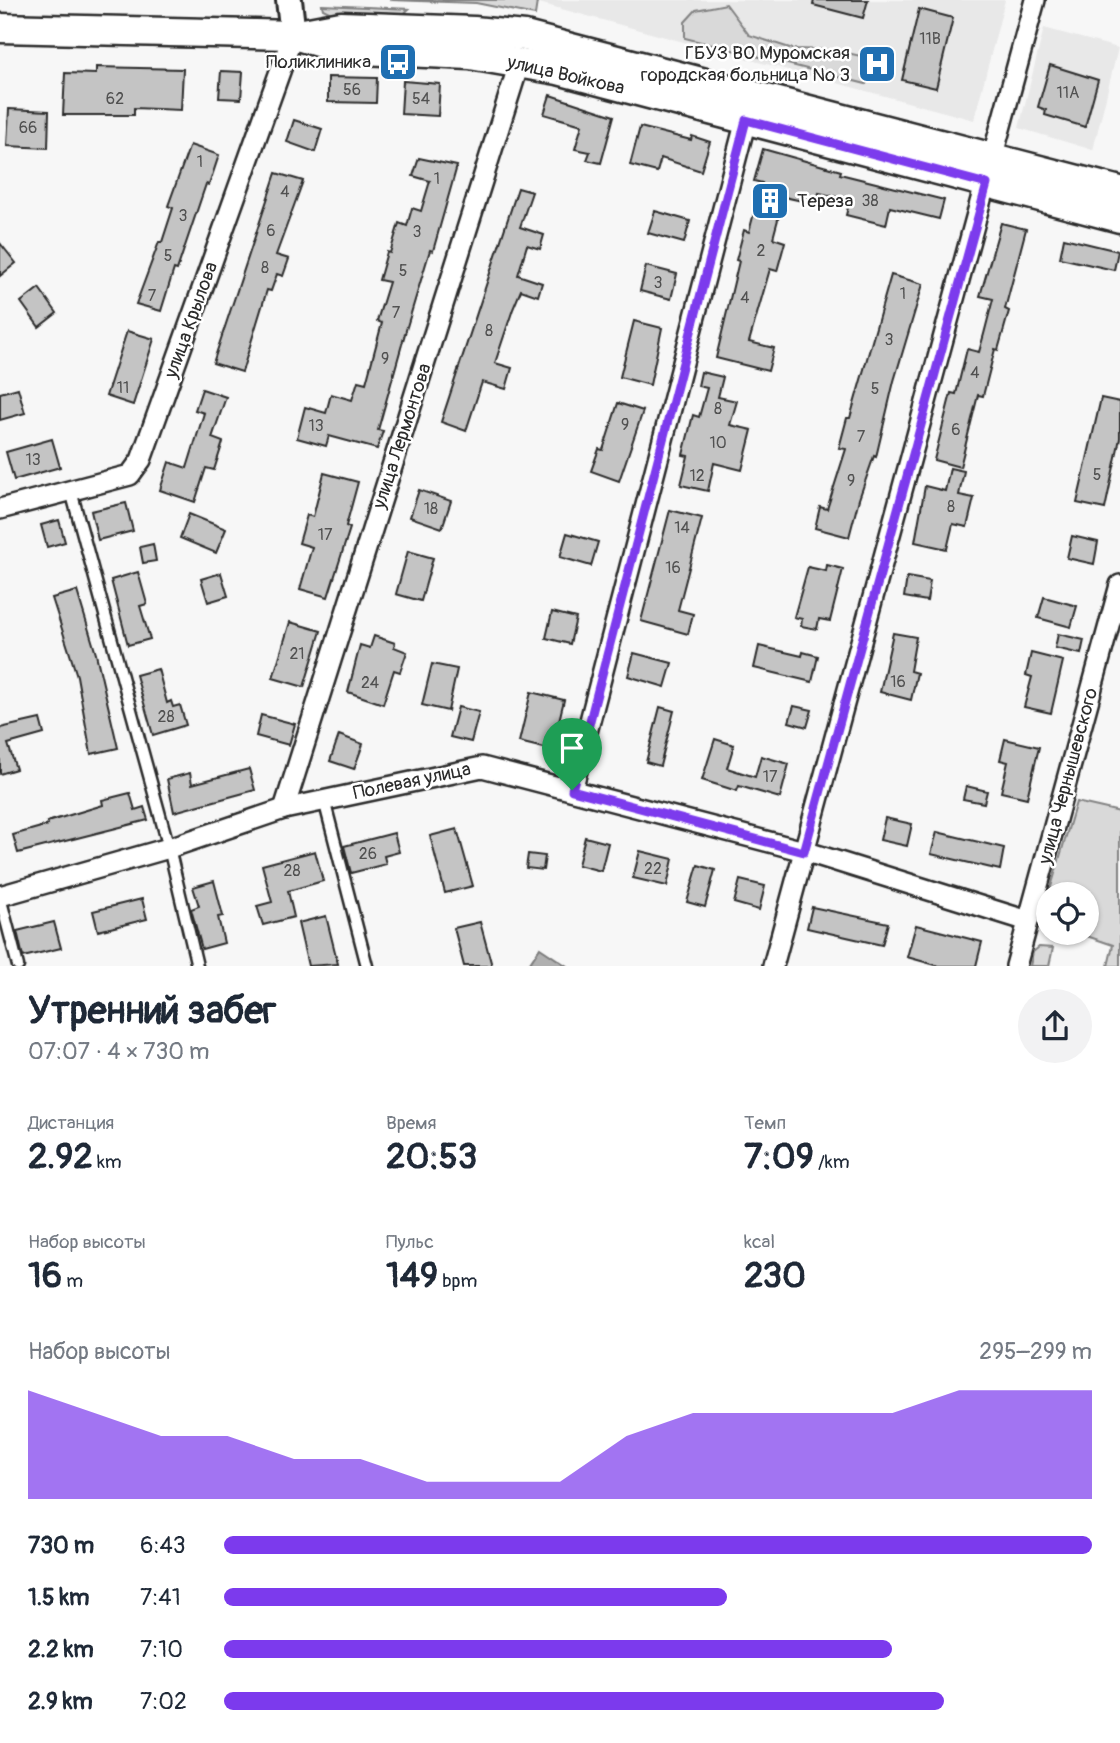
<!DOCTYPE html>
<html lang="ru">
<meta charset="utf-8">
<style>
body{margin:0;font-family:Pangolin,sans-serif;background:#f2f2f3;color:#1f2937;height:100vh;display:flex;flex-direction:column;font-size:26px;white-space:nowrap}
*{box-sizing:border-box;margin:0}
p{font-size:23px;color:#747a83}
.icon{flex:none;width:38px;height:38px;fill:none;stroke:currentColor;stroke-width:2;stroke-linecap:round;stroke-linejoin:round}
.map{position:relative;height:966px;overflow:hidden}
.drawer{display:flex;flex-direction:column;background:#fff;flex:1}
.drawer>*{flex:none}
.fabs{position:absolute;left:1036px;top:882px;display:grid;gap:14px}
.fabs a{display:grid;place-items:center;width:63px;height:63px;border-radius:50%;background:#fff;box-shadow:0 2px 5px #0004;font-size:35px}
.pin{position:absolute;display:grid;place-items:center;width:60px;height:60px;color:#fff;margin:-72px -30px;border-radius:50% 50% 50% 0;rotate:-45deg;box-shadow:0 0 7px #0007}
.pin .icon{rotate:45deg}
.round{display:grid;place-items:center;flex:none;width:74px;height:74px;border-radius:37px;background:#f2f2f3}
.overview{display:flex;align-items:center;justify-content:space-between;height:119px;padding:0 28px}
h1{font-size:38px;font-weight:700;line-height:52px}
.stats{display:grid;grid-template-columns:repeat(3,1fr);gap:10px;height:119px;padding:7px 28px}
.stats div{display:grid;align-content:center}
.stats b{font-size:35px;font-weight:700}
.stats small{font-size:19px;font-weight:400}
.stats p{font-size:19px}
.chart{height:196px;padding:14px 28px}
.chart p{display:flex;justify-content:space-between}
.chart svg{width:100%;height:126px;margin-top:7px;fill:#7c3aed;opacity:.7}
ul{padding:0 28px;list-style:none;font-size:23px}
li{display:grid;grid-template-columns:112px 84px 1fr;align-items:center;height:52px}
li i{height:18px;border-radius:9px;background:#7c3aed}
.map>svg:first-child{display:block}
.built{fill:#e8e8e8}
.green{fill:#d9d9d9;stroke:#828282;stroke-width:2}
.water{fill:#b0b0b0;stroke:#7b7b7b;stroke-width:2}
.building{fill:#c4c4c4;stroke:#2b2b2b;stroke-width:2}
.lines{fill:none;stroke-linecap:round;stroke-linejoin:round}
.service-casing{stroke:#2b2b2b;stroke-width:15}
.minor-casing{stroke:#2b2b2b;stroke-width:24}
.tertiary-casing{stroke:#2b2b2b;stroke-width:30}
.secondary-casing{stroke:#2b2b2b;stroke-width:33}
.service{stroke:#fff;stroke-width:10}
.minor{stroke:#fff;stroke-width:19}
.tertiary{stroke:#fff;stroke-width:24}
.secondary{stroke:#fff;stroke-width:28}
.route-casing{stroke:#fff;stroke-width:14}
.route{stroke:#7c3aed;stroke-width:9}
.labels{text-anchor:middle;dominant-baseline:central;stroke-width:5;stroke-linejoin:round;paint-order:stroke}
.number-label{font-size:16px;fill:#515151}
.poi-label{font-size:19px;fill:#2b2b2b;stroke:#fff;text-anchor:end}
.street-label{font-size:19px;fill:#2b2b2b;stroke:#fff}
</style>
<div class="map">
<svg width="1120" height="966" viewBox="0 0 1120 966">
<rect width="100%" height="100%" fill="#f7f7f7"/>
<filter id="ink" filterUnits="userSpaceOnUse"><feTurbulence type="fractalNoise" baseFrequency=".0143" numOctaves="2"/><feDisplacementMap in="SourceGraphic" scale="14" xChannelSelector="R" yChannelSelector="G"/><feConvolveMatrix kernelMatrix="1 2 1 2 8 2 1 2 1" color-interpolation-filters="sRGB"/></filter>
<g filter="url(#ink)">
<!-- built -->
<g class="built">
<polygon points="528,0 1005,0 974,120"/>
<polygon points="1044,28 1118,48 1093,150 1019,128"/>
</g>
<!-- green -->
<g class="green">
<polygon points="390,0 528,0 537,2 535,15 476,3"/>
<polygon points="726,4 749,35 793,49 834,50 861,56 869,79 866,84 685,38 685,22 696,10"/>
<polygon points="322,5 409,9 400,17 333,14 323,9"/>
<polygon points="1076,802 1120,812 1120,966 1108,966 1113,945 1078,933 1087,933 1087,894 1049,894"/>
<polygon points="1039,947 1053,948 1049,966 1030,966 1033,952"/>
</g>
<!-- water -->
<polygon class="water" points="540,948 567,966 528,966"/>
<!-- building -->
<g class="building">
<polygon points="814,0 868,0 863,18 813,5"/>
<polygon points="919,9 953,18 936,88 902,80"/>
<polygon points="1050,65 1098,80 1085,127 1045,115 1046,110 1038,107"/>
<polygon points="96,67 183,69 181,110 134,108 134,115 63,115 65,73 96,74"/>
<polygon points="221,71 243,72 241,99 219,98"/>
<polygon points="328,77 377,78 376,103 328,102"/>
<polygon points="403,81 440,84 438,116 401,114"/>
<polygon points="550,95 614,116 601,163 587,160 590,152 575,149 582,125 544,114"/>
<polygon points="9,109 49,111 48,148 7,146"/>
<polygon points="294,120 322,129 315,152 287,142"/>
<polygon points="640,127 691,140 692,136 710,142 701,171 661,158 657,172 630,165"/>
<polygon points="190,145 219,155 209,185 206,184 177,270 174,269 161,311 136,304 159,242 162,242 173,208 168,206"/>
<polygon points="763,149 841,171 840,174 944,200 939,219 890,207 886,225 846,215 850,200 819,193 816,204 784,197 773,238 785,242 777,271 770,269 749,342 774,348 768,371 716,358 739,261 736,260 744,230 749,232 762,183 754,181"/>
<polygon points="419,158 457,166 433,251 430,250 406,330 378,430 383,431 377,449 329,436 326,446 297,438 305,407 326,413 331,394 352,400 358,381 366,383 382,323 377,321 389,282 379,280 387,252 390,253 399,223 407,226 412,208 421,211 430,181 413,176"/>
<polygon points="276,173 303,181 276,255 289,259 283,276 277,274 271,291 267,290 242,372 213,363"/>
<polygon points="518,188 532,192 520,227 544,235 540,249 527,245 518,275 542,283 538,296 521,290 513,309 495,363 512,368 506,389 482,382 466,431 441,422"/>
<polygon points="655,211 690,221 684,243 648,233"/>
<polygon points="1001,223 1026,229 1005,309 1009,311 998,350 995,349 983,396 978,395 960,467 934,460 951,393 956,394 967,349 979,352 984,334 993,299 980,296"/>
<polygon points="1064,238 1118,251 1114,270 1060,258"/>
<polygon points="0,243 16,263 0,276"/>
<polygon points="646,266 677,274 671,299 640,291"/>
<polygon points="891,275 923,284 894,381 876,457 874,456 859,499 849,537 815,528 820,507 827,509 846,449 839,448 847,418 850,418"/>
<polygon points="39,288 57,313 39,327 21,302"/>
<polygon points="634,321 662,328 650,385 620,377"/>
<polygon points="127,331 154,339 133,405 106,396"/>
<polygon points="701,372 723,377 718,397 737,401 730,425 752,430 742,470 714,463 708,491 681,485 688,456 683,455 693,415 699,417 707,388 698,386"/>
<polygon points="18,388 25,413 0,420 0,393"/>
<polygon points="202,389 226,397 212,438 223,442 214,470 206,468 195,502 160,490 169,462 187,468 204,413 195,410"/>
<polygon points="1101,398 1120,402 1120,438 1105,509 1077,503"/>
<polygon points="618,403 643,411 619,481 591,471 599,449 603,450"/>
<polygon points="52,439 60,467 14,480 6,452"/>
<polygon points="950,468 964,471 959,495 974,498 967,527 953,524 947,549 915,542 925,486 945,491"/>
<polygon points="324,473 358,482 346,526 350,528 328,597 300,589 312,547 299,543 307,515 313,517"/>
<polygon points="419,490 451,501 442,528 410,517"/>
<polygon points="126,503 133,531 98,540 91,511"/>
<polygon points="670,510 702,518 678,610 693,614 688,634 641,621"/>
<polygon points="189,514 226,529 216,553 180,538"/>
<polygon points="59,520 65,542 47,547 41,525"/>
<polygon points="567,533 598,542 591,566 560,557"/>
<polygon points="1072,536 1098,542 1094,564 1067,558"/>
<polygon points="153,544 156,561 143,563 140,547"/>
<polygon points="408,551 433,558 421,601 396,594"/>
<polygon points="827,565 843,569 830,621 819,619 817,629 801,626 802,619 794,617 808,567 826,571"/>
<polygon points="138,572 147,604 140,606 150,639 128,645 111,580"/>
<polygon points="221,573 228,596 208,602 201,579"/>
<polygon points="907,577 930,581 927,601 904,597"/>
<polygon points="77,591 96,654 118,748 91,754 77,676 52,598"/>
<polygon points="1044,597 1077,606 1071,627 1038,618"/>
<polygon points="552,612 576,618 570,644 546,638"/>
<polygon points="290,622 321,631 304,687 273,678"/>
<polygon points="893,633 916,637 910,671 917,673 911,700 880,692"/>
<polygon points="1058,634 1084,640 1081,654 1055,648"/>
<polygon points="374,636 395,643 394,647 407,652 400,672 394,670 383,704 348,692 360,645 370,648"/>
<polygon points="759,646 802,656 803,652 818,656 812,682 754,668"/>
<polygon points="634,653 672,663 665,687 628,676"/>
<polygon points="1031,653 1063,661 1051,713 1024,707 1032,677 1026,675"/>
<polygon points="432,664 457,669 448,711 422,705"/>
<polygon points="158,669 167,703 171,701 173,707 180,705 186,725 153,735 136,675"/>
<polygon points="531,692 564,700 552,750 519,742"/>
<polygon points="794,706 812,710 807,727 789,722"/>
<polygon points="458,707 479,712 471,742 450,737"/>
<polygon points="660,707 674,711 660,766 646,762"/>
<polygon points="261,715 295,724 289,745 256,736"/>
<polygon points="40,719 44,734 8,744 16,769 0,774 0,728"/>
<polygon points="339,735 363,744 354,769 330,761"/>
<polygon points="715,739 734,745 727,768 755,777 761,756 789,764 780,798 739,786 737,791 702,780"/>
<polygon points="1005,739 1039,747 1027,798 1001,792 1008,762 1000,760"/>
<polygon points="249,769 255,790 174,812 167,779 190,773 192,784"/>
<polygon points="966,786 987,791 984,803 963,799"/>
<polygon points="130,793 135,810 144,807 148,820 18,853 13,835 48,825 47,822 103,805 102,800"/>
<polygon points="885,818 912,824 907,846 880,840"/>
<polygon points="457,829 473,886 445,893 430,836"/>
<polygon points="937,832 1004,848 1000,870 931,854"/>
<polygon points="394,833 399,852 384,856 386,864 351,873 344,846"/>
<polygon points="585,837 608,843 601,871 578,865"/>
<polygon points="315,851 323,881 288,891 294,917 263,925 257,906 272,902 262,865"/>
<polygon points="640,851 673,859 667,886 633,878"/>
<polygon points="528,854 545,856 543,870 526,868"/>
<polygon points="698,865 715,870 705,907 687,902"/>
<polygon points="740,880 765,886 759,910 734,903"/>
<polygon points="214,881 223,916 218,917 224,943 202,949 191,909 199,906 193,887"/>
<polygon points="142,899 147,919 98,931 93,911"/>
<polygon points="812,907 888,923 882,945 807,928"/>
<polygon points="326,916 338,964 308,966 298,923"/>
<polygon points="54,922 61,948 23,957 17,931"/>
<polygon points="480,922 492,966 464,966 454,928"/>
<polygon points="916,925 982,942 976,966 939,966 907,957"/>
</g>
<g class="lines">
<defs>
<g id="service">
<polyline points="71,491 169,848 197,966"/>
<polyline points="324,800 367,966"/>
<polyline points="0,897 18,966"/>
</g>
<g id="minor">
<polyline points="0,509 130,475 141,460 293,35"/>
<polyline points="572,790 746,120"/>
<polyline points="284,809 519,64"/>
<polyline points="0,896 169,848 284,809 482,767 804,851 1028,921"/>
<polyline points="773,966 1035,0"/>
<polyline points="1016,966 1120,585"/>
</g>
<polyline id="tertiary" points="289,0 293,35"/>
<g id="secondary">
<polyline points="0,28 293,35 341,26 474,31 525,36 1120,191"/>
<polyline points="298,36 341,49 470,55 558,70 1120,218"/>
</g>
</defs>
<!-- service casing -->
<use href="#service" class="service-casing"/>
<!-- minor casing -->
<use href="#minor" class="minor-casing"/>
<!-- tertiary casing -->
<use href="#tertiary" class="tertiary-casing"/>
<!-- secondary casing -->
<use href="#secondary" class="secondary-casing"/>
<!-- service -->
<use href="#service" class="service"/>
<!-- minor -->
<use href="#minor" class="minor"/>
<!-- tertiary -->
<use href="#tertiary" class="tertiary"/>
<!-- secondary -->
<use href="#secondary" class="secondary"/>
</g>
</g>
<g class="lines" filter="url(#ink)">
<defs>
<polygon id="route" points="746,120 987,184 804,852 572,790"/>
</defs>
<!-- route casing -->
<use href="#route" class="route-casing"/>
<!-- route -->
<use href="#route" class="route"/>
</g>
<!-- icons -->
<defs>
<symbol id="bus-square" viewBox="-11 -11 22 22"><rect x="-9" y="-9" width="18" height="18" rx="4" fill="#1f6fb2" stroke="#fff"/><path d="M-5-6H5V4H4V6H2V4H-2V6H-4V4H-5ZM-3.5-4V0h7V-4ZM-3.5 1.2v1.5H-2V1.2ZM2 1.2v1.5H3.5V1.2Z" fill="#fff"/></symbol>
<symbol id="hospital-square" viewBox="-11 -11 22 22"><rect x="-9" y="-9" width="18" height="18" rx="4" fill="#1f6fb2" stroke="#fff"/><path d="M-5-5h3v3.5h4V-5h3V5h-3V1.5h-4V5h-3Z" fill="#fff"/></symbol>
<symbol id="building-square" viewBox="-11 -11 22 22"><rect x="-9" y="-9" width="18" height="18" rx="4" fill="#1f6fb2" stroke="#fff"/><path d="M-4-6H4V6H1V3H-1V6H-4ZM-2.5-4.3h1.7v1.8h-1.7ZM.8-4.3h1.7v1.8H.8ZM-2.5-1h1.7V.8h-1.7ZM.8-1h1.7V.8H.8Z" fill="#fff"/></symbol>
</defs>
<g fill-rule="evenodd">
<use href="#bus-square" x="376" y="40" width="44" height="44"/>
<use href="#hospital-square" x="855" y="42" width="44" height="44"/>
<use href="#building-square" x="748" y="179" width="44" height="44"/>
</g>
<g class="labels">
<!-- number labels -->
<g class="number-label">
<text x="930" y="39">11В</text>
<text x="352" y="90">56</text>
<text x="1068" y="93">11А</text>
<text x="115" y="99">62</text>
<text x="421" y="99">54</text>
<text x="28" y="128">66</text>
<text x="200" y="162">1</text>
<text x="437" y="179">1</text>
<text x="285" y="192">4</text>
<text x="870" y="201">38</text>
<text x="183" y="216">3</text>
<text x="271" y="231">6</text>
<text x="417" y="232">3</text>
<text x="761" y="251">2</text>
<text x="168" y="256">5</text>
<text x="265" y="268">8</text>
<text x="403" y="271">5</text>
<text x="658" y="283">3</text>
<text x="903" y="294">1</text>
<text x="152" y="296">7</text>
<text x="745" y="298">4</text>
<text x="396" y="313">7</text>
<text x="489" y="331">8</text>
<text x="889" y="340">3</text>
<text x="385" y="359">9</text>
<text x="975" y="373">4</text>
<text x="123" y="388">11</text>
<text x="875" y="389">5</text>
<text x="718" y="409">8</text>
<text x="625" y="425">9</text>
<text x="316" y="426">13</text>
<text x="956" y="430">6</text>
<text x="861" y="437">7</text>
<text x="718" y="443">10</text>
<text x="33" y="460">13</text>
<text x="1097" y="475">5</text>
<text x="697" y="476">12</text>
<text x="851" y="481">9</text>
<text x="951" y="507">8</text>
<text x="431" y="509">18</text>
<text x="682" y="528">14</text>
<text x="325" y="535">17</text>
<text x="673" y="568">16</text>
<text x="297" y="654">21</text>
<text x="898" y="682">16</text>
<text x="370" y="683">24</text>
<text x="166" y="717">28</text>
<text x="770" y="777">17</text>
<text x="368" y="854">26</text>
<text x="653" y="869">22</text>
<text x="292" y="871">28</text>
</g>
<!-- poi labels -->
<g class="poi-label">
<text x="850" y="53">ГБУЗ ВО Муромская<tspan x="850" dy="22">городская больница № 3</tspan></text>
<text x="371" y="62">Поликлиника</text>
<text x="797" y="201" text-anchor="start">Тереза</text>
</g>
<!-- street labels -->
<g class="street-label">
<text transform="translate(566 75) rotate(13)">улица Войкова</text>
<text transform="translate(191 320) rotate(-70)">улица Крылова</text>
<text transform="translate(402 436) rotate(-72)">улица Лермонтова</text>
<text transform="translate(1068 776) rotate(-75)">улица Чернышевского</text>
<text transform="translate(412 781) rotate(-12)">Полевая улица</text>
</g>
</g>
</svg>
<div class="fabs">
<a><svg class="icon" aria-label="locate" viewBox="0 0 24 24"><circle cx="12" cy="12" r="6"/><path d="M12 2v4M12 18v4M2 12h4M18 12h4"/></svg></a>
</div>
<div class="pin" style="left:572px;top:790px;background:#1e9e55"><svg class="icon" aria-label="arrive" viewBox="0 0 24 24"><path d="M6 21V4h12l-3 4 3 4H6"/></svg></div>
</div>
<section class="drawer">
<div class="overview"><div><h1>Утренний забег</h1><p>07:07 · 4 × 730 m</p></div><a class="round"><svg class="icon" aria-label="share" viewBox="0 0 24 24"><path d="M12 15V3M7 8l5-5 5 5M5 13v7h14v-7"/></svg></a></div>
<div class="stats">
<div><p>Дистанция</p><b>2.92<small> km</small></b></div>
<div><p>Время</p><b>20:53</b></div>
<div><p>Темп</p><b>7:09<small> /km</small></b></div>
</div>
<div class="stats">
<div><p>Набор высоты</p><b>16<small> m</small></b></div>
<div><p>Пульс</p><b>149<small> bpm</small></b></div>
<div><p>kcal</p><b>230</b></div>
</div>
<div class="chart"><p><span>Набор высоты</span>295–299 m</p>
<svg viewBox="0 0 160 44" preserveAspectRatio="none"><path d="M0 44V6L10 14L20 22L30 22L40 30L50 30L60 38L70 38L80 38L90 22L100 14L110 14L120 14L130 14L140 6L150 6L160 6V44z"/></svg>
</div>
<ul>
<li><b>730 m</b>6:43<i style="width:100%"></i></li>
<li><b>1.5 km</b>7:41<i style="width:58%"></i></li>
<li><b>2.2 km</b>7:10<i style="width:77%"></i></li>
<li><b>2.9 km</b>7:02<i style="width:83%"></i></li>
</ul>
</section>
